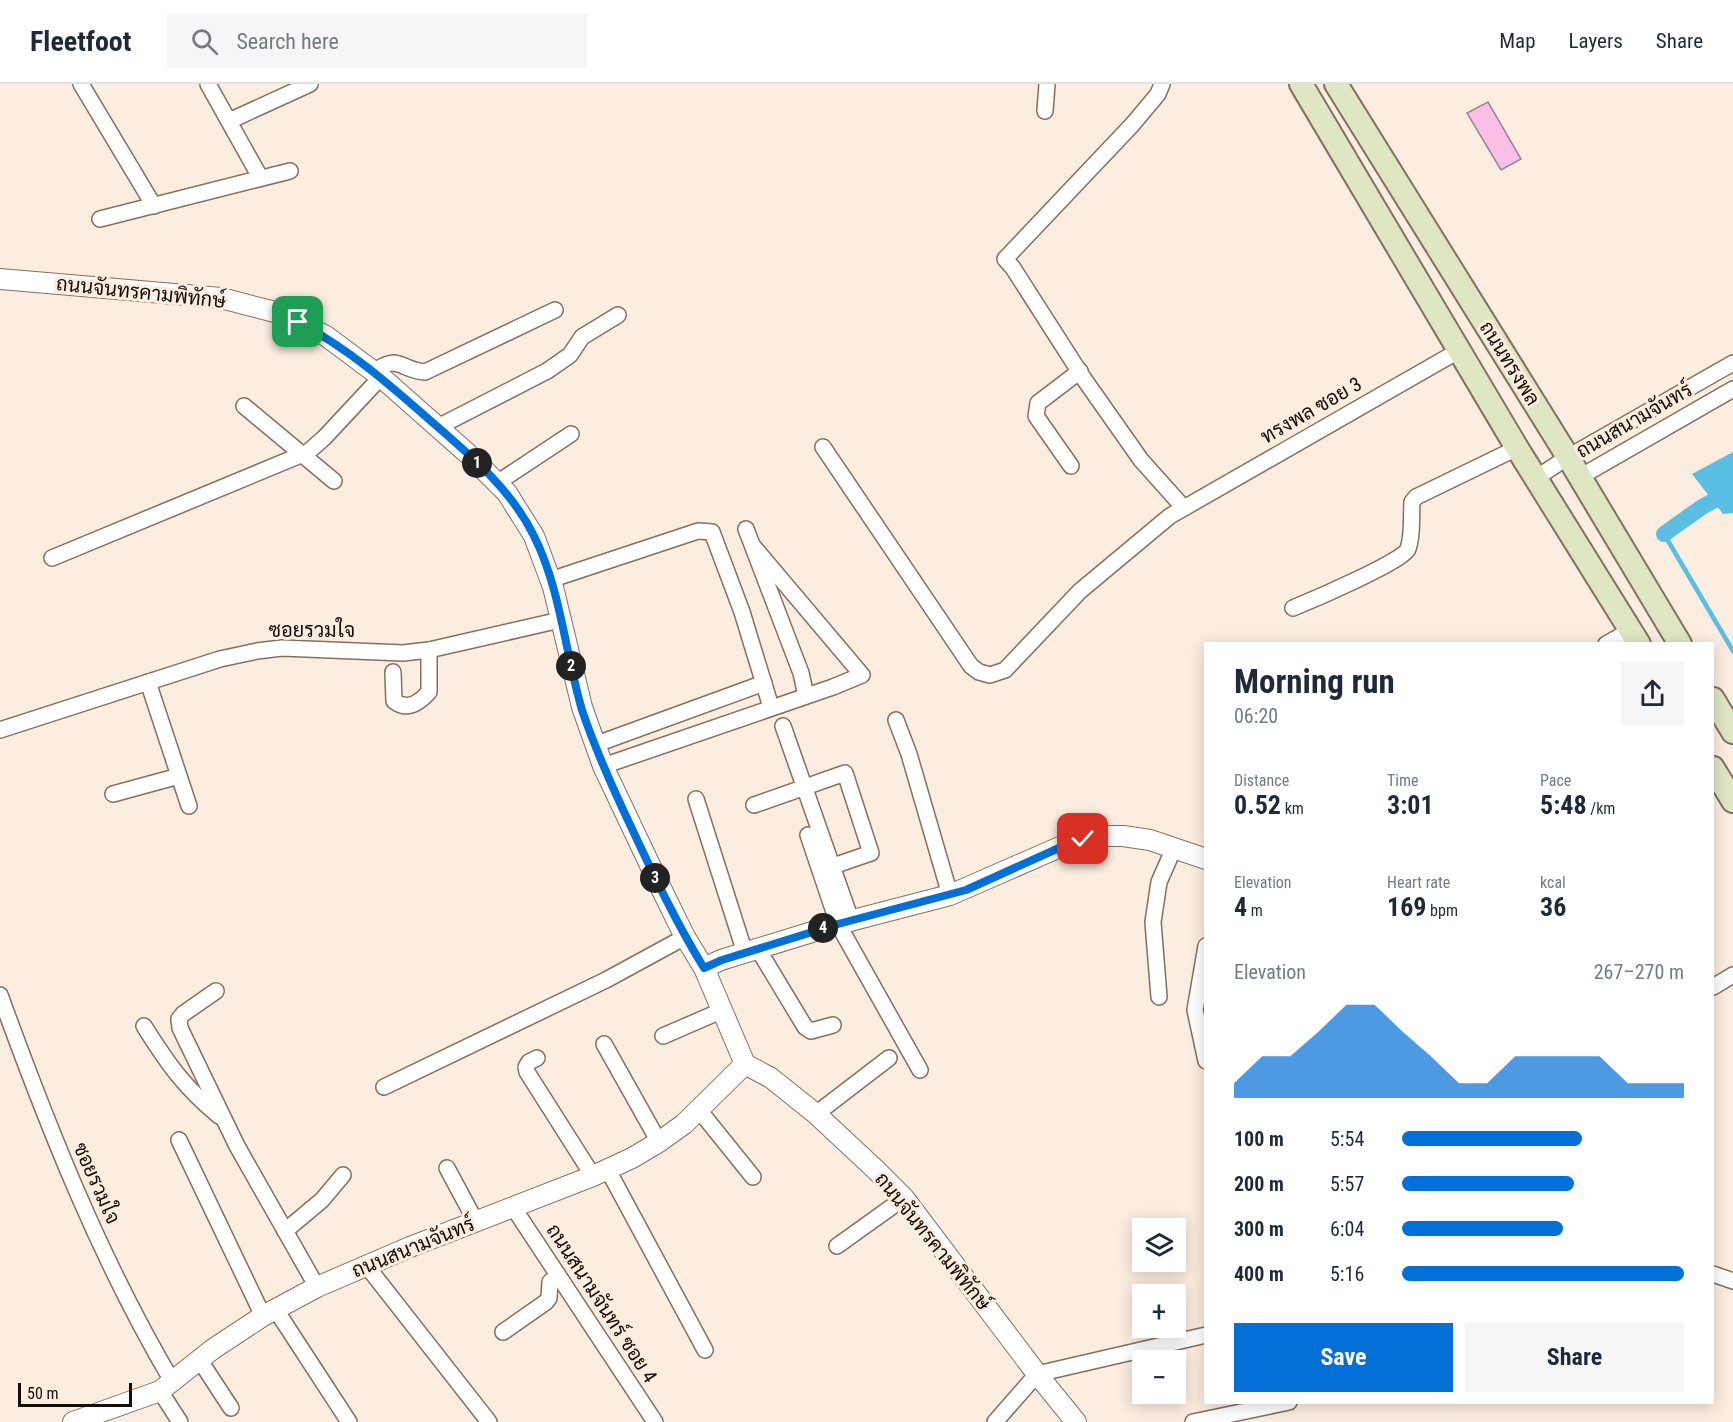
<!DOCTYPE html>
<meta charset="utf-8">
<style>
body{margin:0;font-family:"Roboto Condensed",Sarabun,sans-serif;background:#f6f6f7;color:#1f2937;height:100vh;display:flex;flex-direction:column;font-size:22px;white-space:nowrap}
*{box-sizing:border-box;margin:0}
p{font-size:20px;color:#747a83}
.icon{flex:none;width:33px;height:33px;fill:none;stroke:currentColor;stroke-width:2;stroke-linecap:round;stroke-linejoin:round}
.map{position:relative;flex:1;overflow:hidden}
.side{position:absolute;left:1204px;top:558px;width:510px;height:762px;display:flex;flex-direction:column;background:#fff;border-radius:0px;box-shadow:0 3px 15px #0003}
.side>*{flex:none}
.tools{position:absolute;left:1132px;top:1134px;display:grid;gap:12px}
.tools a{display:grid;place-items:center;width:54px;height:54px;border-radius:0px;background:#fff;box-shadow:0 3px 15px #0003;font-size:30px}
.scale{position:absolute;left:18px;bottom:15px;width:114px;box-sizing:border-box;padding-left:6px;border:3px solid #150d07;border-top:0;font-size:16px;line-height:21px;white-space:nowrap;color:#150d07;-webkit-text-stroke:4px #fcede1;paint-order:stroke}
.pin{position:absolute;display:grid;place-items:center;width:51px;height:51px;color:#fff;margin:-26px;border-radius:12px;box-shadow:0 3px 9px #0006}
.km{position:absolute;width:30px;height:30px;margin:-15px;border-radius:50%;background:#222;color:#fff;font-size:16px;line-height:30px;text-align:center}
.round{display:grid;place-items:center;flex:none;width:63px;height:63px;border-radius:0px;background:#f6f6f7}
.headline{display:flex;align-items:center;justify-content:space-between;height:102px;padding:0 30px}
h1{font-size:33px;font-weight:700;line-height:45px}
.stats{display:grid;grid-template-columns:repeat(3,1fr);gap:9px;height:102px;padding:6px 30px}
.stats div{display:grid;align-content:center}
.stats b{font-size:26px;font-weight:700}
.stats small{font-size:16px;font-weight:400}
.stats p{font-size:16px}
.chart{height:168px;padding:12px 30px}
.chart p{display:flex;justify-content:space-between}
.chart svg{width:100%;height:108px;margin-top:6px;fill:#0370d8;opacity:.7}
.button{display:flex;gap:12px;margin-top:auto;padding:12px 30px}
.button a{flex:1;height:69px;border-radius:0px;background:#0370d8;color:#fff;font-size:24px;font-weight:700;line-height:69px;text-align:center}
.button a+a{background:#f6f6f7;color:#1f2937}
ul{padding:0 30px;list-style:none;font-size:20px}
li{display:grid;grid-template-columns:96px 72px 1fr;align-items:center;height:45px}
li i{height:15px;border-radius:8px;background:#0370d8}
header{display:flex;align-items:center;gap:36px;box-sizing:border-box;height:84px;padding:0 30px;background:#fff;border-bottom:2px solid #e0e1e3}
header strong{font-size:28px}
nav{display:flex;gap:33px;margin-inline-start:auto;font-size:21px}
.search{width:420px;height:54px;background:#f6f6f7;display:flex;align-items:center;gap:15px;box-sizing:border-box;padding:0 21px;border-radius:0px;color:#747a83;font-size:22px}
.map>svg:first-child{display:block}
.water{fill:#5abee2}
.lines{fill:none;stroke-linecap:round;stroke-linejoin:round}
.stream{stroke:#5abee2;stroke-width:4.5}
.canal{stroke:#5abee2;stroke-width:16}
.building{fill:#f9bfe7;stroke:#9c8494;stroke-width:1.5}
.minor-casing{stroke:#856f5e;stroke-width:18}
.tertiary-casing{stroke:#856f5e;stroke-width:22}
.secondary-casing{stroke:#856f5e;stroke-width:26}
.minor{stroke:#fff;stroke-width:15}
.tertiary{stroke:#fff;stroke-width:20}
.secondary{stroke:#dee6c4;stroke-width:22}
.route-casing{stroke:#fff;stroke-width:12}
.route{stroke:#0370d8;stroke-width:8}
.labels{text-anchor:middle;dominant-baseline:central;stroke-width:6;stroke-linejoin:round;paint-order:stroke}
.street-label{font-size:20px;fill:#150d07;stroke:#fcede1}
</style>
<header>
<strong>Fleetfoot</strong>
<div class="search"><svg class="icon" aria-label="search" viewBox="0 0 24 24"><circle cx="10" cy="10" r="6"/><path d="M15 15l6 6"/></svg>Search here</div>
<nav><a>Map</a><a>Layers</a><a>Share</a></nav>
</header>
<div class="map">
<svg width="1733" height="1338" viewBox="0 0 1733 1338">
<rect width="100%" height="100%" fill="#fcede1"/>
<!-- water -->
<polygon class="water" points="1733,368 1733,429 1723,430 1692,390"/>
<g class="lines">
<!-- stream -->
<polyline class="stream" points="1664,450 1733,567"/>
<!-- canal -->
<polyline class="canal" points="1664,450 1702,423 1733,406"/>
</g>
<!-- building -->
<polygon class="building" points="1488,18 1521,75 1501,86 1467,29"/>
<g class="lines">
<defs>
<g id="minor">
<polyline points="81,0 154,122"/>
<polyline points="208,0 260,93"/>
<polyline points="1162,0 1158,10 1132,41 1005,175 1013,184 1084,295 1141,376 1183,423"/>
<polyline points="1045,27 1047,0"/>
<polyline points="229,37 310,0"/>
<polyline points="100,135 290,87"/>
<path d="M 374,288 C 398,269 400,286 425,288 L 555,226"/>
<polyline points="244,322 334,397"/>
<polyline points="438,343 547,287 570,271 582,253 618,231"/>
<polyline points="823,363 971,582 979,588 990,591 1005,586 1080,507 1170,432 1460,266"/>
<polyline points="1071,382 1036,332 1038,319 1080,287"/>
<polyline points="1580,393 1733,305"/>
<polyline points="1536,394 1568,373 1733,279"/>
<polyline points="497,399 571,350"/>
<polyline points="746,445 801,589 806,612"/>
<polyline points="52,474 308,368 324,354 381,293"/>
<polyline points="550,496 698,447 712,448 742,528 771,623"/>
<path d="M 1293,524 C 1310,517 1404,477 1408,465 C 1413,451 1411,433 1412,418 L 1416,413 L 1517,364"/>
<polyline points="1606,560 1631,546"/>
<path d="M 393,588 L 394,617 C 407,627 419,619 429,608 L 429,566"/>
<polyline points="148,598 189,722"/>
<polyline points="896,636 909,670 950,811"/>
<polyline points="783,642 851,836"/>
<polyline points="0,646 220,575 257,567 282,564 403,569 429,566 560,536"/>
<polyline points="594,661 764,599"/>
<polyline points="603,682 833,603 862,591 753,462"/>
<polyline points="113,710 179,692"/>
<polyline points="696,715 745,869"/>
<polyline points="754,721 845,689 871,769 833,782"/>
<polyline points="808,751 838,840 920,986"/>
<polyline points="1206,862 1195,926 1206,977"/>
<polyline points="758,865 805,943 811,947 833,941"/>
<polyline points="1713,903 1733,891"/>
<polyline points="216,907 183,930 179,935 180,944 237,1062 317,1203"/>
<path d="M 0,911 C 48,1043 100,1175 172,1297"/>
<polyline points="1159,913 1153,838 1159,798 1174,764"/>
<path d="M 144,942 C 168,980 184,1003 219,1032"/>
<polyline points="663,952 723,926"/>
<polyline points="604,960 659,1058"/>
<polyline points="537,974 529,978 526,983 527,988 593,1092"/>
<polyline points="384,1003 606,896 685,853"/>
<polyline points="699,1026 753,1093"/>
<polyline points="816,1030 889,974"/>
<polyline points="179,1056 263,1232"/>
<polyline points="447,1084 476,1138"/>
<polyline points="608,1086 705,1266"/>
<polyline points="513,1123 655,1338"/>
<polyline points="285,1147 322,1116 343,1091"/>
<polyline points="837,1162 904,1114"/>
<polyline points="366,1181 489,1338"/>
<polyline points="1713,1190 1733,1197"/>
<polyline points="276,1226 349,1338"/>
<polyline points="503,1248 546,1218 549,1214 550,1198 558,1191"/>
<polyline points="199,1275 231,1324"/>
<polyline points="160,1307 180,1338"/>
<polyline points="995,1338 1037,1290 1206,1251"/>
<polyline points="1193,1338 1289,1318"/>
</g>
<g id="tertiary">
<polyline points="0,195 221,214 275,228 298,238 326,252 381,293 467,369 507,409 534,452 553,503 582,623 603,682 658,798 685,853 704,884 745,980 771,994 816,1030 876,1086 904,1114 1037,1290 1076,1338"/>
<polyline points="704,884 721,876 838,840 950,811 1069,759 1093,752 1123,752 1150,756 1206,775"/>
<polyline points="73,1338 160,1307 213,1265 263,1232 317,1203 410,1163 593,1092 632,1074 659,1058 684,1040 745,980"/>
</g>
<g id="secondary">
<polyline points="1301,0 1517,364 1639,560"/>
<polyline points="1336,0 1568,373 1680,560"/>
<polyline points="1713,615 1733,648"/>
<polyline points="1713,684 1733,717"/>
</g>
</defs>
<!-- minor casing -->
<use href="#minor" class="minor-casing"/>
<!-- tertiary casing -->
<use href="#tertiary" class="tertiary-casing"/>
<!-- secondary casing -->
<use href="#secondary" class="secondary-casing"/>
<!-- minor -->
<use href="#minor" class="minor"/>
<!-- tertiary -->
<use href="#tertiary" class="tertiary"/>
<!-- secondary -->
<use href="#secondary" class="secondary"/>
</g>
<g class="lines">
<defs>
<path id="route" d="M 298,238 C 348,264 390,301 432,338 C 470,371 511,405 534,452 C 561,506 565,569 582,626 C 596,668 614,707 633,747 C 655,794 677,840 704,884 L 722,876 L 838,840 L 966,806 L 1070,759 L 1083,755"/>
</defs>
<!-- route casing -->
<use href="#route" class="route-casing"/>
<!-- route -->
<use href="#route" class="route"/>
</g>
<g class="labels">
<!-- street labels -->
<g class="street-label">
<text transform="translate(141 208) rotate(6)">ถนนจันทรคามพิทักษ์</text>
<text transform="translate(1510 279) rotate(58)">ถนนทรงพล</text>
<text transform="translate(1311 326) rotate(-30)">ทรงพล ซอย 3</text>
<text transform="translate(1634 336) rotate(-30)">ถนนสนามจันทร์</text>
<text x="312" y="546">ซอยรวมใจ</text>
<text transform="translate(97 1099) rotate(66)">ซอยรวมใจ</text>
<text transform="translate(933 1157) rotate(51)">ถนนจันทรคามพิทักษ์</text>
<text transform="translate(413 1163) rotate(-22)">ถนนสนามจันทร์</text>
<text transform="translate(602 1219) rotate(57)">ถนนสนามจันทร์ ซอย 4</text>
</g>
</g>
</svg>
<div class="tools">
<a><svg class="icon" aria-label="layers" viewBox="0 0 24 24"><path d="M12 4l9 5-9 5-9-5zM3 14l9 5 9-5"/></svg></a>
<a>+</a>
<a>−</a>
</div>
<div class="scale">50 m</div>
<div class="pin" style="left:298px;top:238px;background:#1e9e55"><svg class="icon" aria-label="arrive" viewBox="0 0 24 24"><path d="M6 21V4h12l-3 4 3 4H6"/></svg></div>
<div class="pin" style="left:1083px;top:755px;background:#d93025"><svg class="icon" aria-label="check" viewBox="0 0 24 24"><path d="M5 12l5 5 9-10"/></svg></div>
<b class="km" style="left:477px;top:379px">1</b>
<b class="km" style="left:571px;top:582px">2</b>
<b class="km" style="left:655px;top:794px">3</b>
<b class="km" style="left:823px;top:844px">4</b>
<section class="side">
<div class="headline"><div><h1>Morning run</h1><p>06:20</p></div><a class="round"><svg class="icon" aria-label="share" viewBox="0 0 24 24"><path d="M12 15V3M7 8l5-5 5 5M5 13v7h14v-7"/></svg></a></div>
<div class="stats">
<div><p>Distance</p><b>0.52<small> km</small></b></div>
<div><p>Time</p><b>3:01</b></div>
<div><p>Pace</p><b>5:48<small> /km</small></b></div>
</div>
<div class="stats">
<div><p>Elevation</p><b>4<small> m</small></b></div>
<div><p>Heart rate</p><b>169<small> bpm</small></b></div>
<div><p>kcal</p><b>36</b></div>
</div>
<div class="chart"><p><span>Elevation</span>267–270 m</p>
<svg viewBox="0 0 160 44" preserveAspectRatio="none"><path d="M0 44V38L10 27L20 27L30 17L40 6L50 6L60 17L70 27L80 38L90 38L100 27L110 27L120 27L130 27L140 38L150 38L160 38V44z"/></svg>
</div>
<ul>
<li><b>100 m</b>5:54<i style="width:64%"></i></li>
<li><b>200 m</b>5:57<i style="width:61%"></i></li>
<li><b>300 m</b>6:04<i style="width:57%"></i></li>
<li><b>400 m</b>5:16<i style="width:100%"></i></li>
</ul>
<div class="button"><a>Save</a><a>Share</a></div>
</section>
</div>
